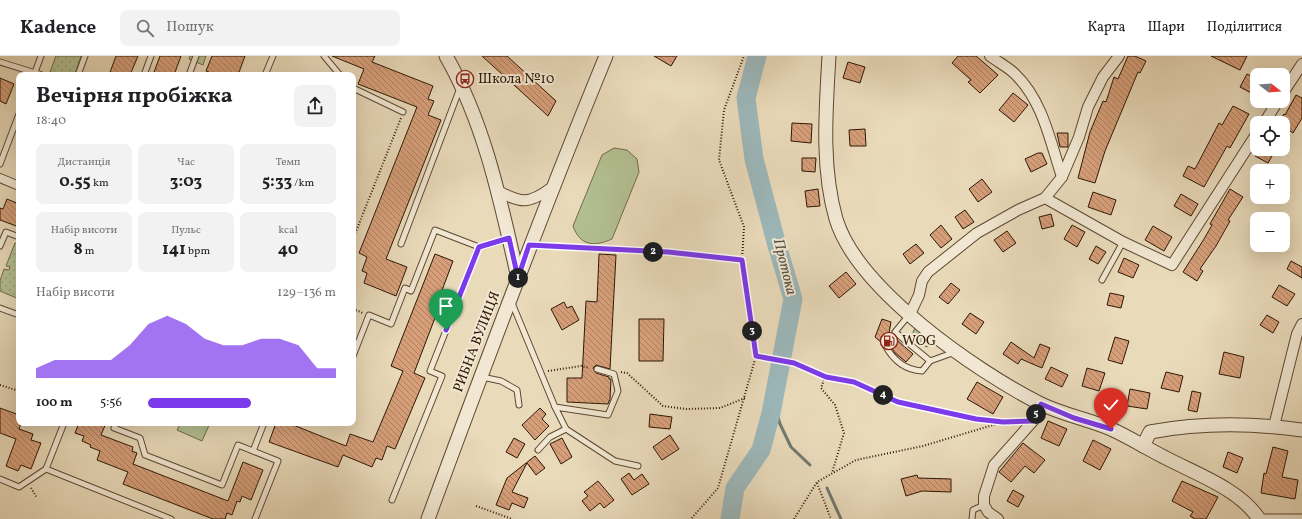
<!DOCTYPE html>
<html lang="uk">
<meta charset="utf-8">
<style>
body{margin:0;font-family:Vollkorn,serif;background:#f2f2f2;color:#202124;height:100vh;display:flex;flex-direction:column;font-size:15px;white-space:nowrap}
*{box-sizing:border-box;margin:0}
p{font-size:13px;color:#757577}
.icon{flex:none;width:22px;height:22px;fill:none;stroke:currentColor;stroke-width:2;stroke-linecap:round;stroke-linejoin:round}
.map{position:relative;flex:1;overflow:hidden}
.details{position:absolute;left:16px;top:16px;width:340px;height:354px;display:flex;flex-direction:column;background:#fff;border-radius:8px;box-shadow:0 4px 16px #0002}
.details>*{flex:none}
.needle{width:26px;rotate:107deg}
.controls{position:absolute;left:1250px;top:12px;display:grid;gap:8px}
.controls a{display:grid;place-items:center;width:40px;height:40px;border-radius:8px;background:#fff;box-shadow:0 4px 16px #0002;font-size:20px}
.pin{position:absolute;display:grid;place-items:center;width:34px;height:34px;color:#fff;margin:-41px -17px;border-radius:50% 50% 50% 0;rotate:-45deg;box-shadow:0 0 4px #0007}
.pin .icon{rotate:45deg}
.km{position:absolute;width:20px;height:20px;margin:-10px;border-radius:50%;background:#222;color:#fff;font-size:11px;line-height:20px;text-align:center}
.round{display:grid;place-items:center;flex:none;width:42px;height:42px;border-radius:8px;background:#f2f2f2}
.summary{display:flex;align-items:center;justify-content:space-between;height:68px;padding:0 20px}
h1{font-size:22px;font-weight:700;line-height:30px}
.stats{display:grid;grid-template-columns:repeat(3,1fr);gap:6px;height:68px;padding:4px 20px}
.stats div{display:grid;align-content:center;border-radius:8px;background:#f2f2f2;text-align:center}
.stats b{font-size:17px;font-weight:700}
.stats small{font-size:11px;font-weight:400}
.stats p{font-size:11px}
.chart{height:112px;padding:8px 20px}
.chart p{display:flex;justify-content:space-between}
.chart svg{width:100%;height:72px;margin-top:4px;fill:#7c3aed;opacity:.7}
ul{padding:0 20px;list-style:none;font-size:13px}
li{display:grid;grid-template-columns:64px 48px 1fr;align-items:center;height:30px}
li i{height:10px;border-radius:5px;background:#7c3aed}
header{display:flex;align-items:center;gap:24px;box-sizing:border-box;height:56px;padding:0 20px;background:#fff;border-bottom:1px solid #e0e0e0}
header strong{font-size:19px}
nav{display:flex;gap:22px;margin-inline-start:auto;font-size:14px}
.search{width:280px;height:36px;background:#f2f2f2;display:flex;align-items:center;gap:10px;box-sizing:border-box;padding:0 14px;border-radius:8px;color:#757577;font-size:15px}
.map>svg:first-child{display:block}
.grass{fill:url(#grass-dots);stroke:#706c4b}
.park{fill:#b3c092;stroke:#706c4b}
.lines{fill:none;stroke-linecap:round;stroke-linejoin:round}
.stream{stroke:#707872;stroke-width:3}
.river{stroke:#9cb8bb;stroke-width:19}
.building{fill:url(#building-back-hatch);stroke:#2e1704}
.service-casing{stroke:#5d4832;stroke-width:7}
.pedestrian-casing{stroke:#5d4832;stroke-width:10}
.minor-casing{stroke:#5d4832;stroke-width:12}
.tertiary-casing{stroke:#5d4832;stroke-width:15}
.path{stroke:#2e1704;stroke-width:2;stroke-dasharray:1 2;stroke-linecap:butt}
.service{stroke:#f1e7d2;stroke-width:5}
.pedestrian{stroke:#f1e7d2;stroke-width:8}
.minor{stroke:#f1e7d2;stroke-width:10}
.tertiary{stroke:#f1e7d2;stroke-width:13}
.route-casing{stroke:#fff;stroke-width:8}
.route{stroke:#7c3aed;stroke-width:5}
.labels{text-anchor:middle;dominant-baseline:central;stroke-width:4;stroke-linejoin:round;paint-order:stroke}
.poi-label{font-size:14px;fill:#2e1704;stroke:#f1e7d2;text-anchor:start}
.street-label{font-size:14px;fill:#2e1704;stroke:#f1e7d2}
.water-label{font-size:15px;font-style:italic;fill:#544f44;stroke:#f1e7d2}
</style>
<header>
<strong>Kadence</strong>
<div class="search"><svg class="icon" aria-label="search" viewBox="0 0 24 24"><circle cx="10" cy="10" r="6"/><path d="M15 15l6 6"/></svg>Пошук</div>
<nav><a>Карта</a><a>Шари</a><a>Поділитися</a></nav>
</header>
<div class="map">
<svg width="1302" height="463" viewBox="0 0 1302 463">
<defs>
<pattern id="grass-dots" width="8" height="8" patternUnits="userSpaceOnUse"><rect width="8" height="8" fill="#b3c092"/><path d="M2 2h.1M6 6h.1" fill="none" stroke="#9aa47c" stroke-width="1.8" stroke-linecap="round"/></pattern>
<pattern id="building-back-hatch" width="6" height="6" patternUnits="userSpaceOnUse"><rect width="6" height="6" fill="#d69f7a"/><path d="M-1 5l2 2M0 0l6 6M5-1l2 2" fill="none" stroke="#ae8162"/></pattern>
</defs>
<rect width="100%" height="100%" fill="#e9daba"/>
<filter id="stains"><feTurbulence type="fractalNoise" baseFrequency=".005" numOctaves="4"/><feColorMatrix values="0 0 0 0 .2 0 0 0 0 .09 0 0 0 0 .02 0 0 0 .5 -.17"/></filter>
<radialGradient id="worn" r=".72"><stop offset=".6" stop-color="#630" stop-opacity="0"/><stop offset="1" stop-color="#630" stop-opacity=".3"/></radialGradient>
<!-- grass -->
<g class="grass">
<polygon points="56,0 81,0 76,15 73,19 60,19 50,16"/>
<polygon points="15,187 19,188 19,243 0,235 0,225 4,213 9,214 10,211 6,210"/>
<polygon points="916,269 935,287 926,291 912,279"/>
</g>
<!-- park -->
<g class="park">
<polygon points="190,0 206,0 203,9 189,3"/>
<path d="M 614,92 L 627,94 L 637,103 L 639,116 L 612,183 C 594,191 580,190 573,170 L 602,99 Z"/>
<polygon points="181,367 210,367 202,385 177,374"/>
</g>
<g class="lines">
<!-- stream -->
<g class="stream">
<polyline points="773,344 780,368 791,391 810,409"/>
<polyline points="827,432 841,463"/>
</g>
<!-- river -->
<polyline class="river" points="730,463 735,432 761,394 771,357 793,243 776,186 754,103 746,42 757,0"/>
</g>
<!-- building -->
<g class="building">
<polygon points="116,0 138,0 130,19 109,19"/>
<polygon points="160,0 181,0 174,19 153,19"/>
<polygon points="212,0 245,0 238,19 216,19 206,15"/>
<polygon points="332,0 375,0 372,6 433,30 428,43 434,45 428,59 441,64 386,203 407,211 396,240 364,227 367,217 362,215 367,201 359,197 417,51 358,28 364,13"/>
<polygon points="482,0 507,0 556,45 548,60"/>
<polygon points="654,0 677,0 671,10"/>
<polygon points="958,0 976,0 998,19 980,37 968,26 971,24 952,7"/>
<polygon points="1128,0 1135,0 1146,5 1140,17 1138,16 1105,95 1095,127 1078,122 1090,76 1103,45 1106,46 1114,21 1118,23"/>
<polygon points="1211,0 1247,0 1240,14"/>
<polygon points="848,6 865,11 860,27 843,22"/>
<polygon points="1247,18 1257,23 1257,40 1240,31"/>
<polygon points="0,22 14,28 6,48 0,45"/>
<polygon points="1013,37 1028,49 1014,66 999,54"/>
<polygon points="1296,39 1302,42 1302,62 1293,77 1283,70 1283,67 1278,67 1284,58 1285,59"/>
<polygon points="1233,50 1249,58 1230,92 1227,90 1204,131 1183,120 1188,110 1195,113 1219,67 1222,69"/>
<polygon points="792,67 812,68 811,87 791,85"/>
<polygon points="865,73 866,90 850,90 849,74"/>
<polygon points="1057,77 1068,77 1068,91 1060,91"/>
<polygon points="1259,93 1276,93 1268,107 1255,100"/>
<polygon points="1038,97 1042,97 1047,108 1031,116 1025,103"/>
<polygon points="802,102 816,102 815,116 802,115"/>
<polygon points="982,123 992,136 978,146 969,133"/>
<polygon points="818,133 820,150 807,151 805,135"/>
<polygon points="1230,133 1243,141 1228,164 1230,165 1216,190 1200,213 1203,215 1197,225 1183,216 1204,183 1212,169 1210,168"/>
<polygon points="1093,136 1116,144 1111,159 1088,151"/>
<polygon points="1181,138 1198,148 1191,160 1174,150"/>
<polygon points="7,143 19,148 19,171 0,164 0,152 3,153"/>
<polygon points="965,154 974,166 963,173 955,161"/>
<polygon points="1051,158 1054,170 1042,173 1039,161"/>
<polygon points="941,169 952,183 941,192 930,179"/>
<polygon points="1072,169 1085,176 1077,191 1064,183"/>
<polygon points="1153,170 1172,181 1164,195 1145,184"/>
<polygon points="1007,175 1016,187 1003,196 994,184"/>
<polygon points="916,188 924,197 910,208 903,198"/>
<polygon points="1096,190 1106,196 1098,208 1089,203"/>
<polygon points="435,198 453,205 438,245 441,246 414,317 425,322 395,393 387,390 382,404 376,402 372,411 343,399 338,411 269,386 276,367 288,367 346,390 350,378 373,386 403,315 391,310"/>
<polygon points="599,198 616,199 610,313 596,309 593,312 596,317 609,321 609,323 611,323 610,343 608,348 567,346 567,322 582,322 586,245 597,246"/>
<polygon points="1124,202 1139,209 1133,222 1118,216"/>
<polygon points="1291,205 1302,211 1302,222 1287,213"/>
<polygon points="846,216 856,228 839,242 829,230"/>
<polygon points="951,227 960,234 948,248 939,241"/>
<polygon points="1279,229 1295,238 1287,250 1272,241"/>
<polygon points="1110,237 1124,240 1121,252 1107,249"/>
<polygon points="564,246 567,252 572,250 579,264 562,274 551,253"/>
<polygon points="970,257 984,266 976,278 962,268"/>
<polygon points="1267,259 1279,266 1273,277 1260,269"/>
<polygon points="639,263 664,263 663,305 639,305"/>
<polygon points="882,263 891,266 889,277 913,298 906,306 895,297 887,286 882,287 875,281"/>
<polygon points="1115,281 1129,285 1122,308 1108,304"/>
<polygon points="1011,286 1034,302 1040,288 1050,292 1042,312 1021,303 1018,308 1003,298"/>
<polygon points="1224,296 1244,301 1240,322 1219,318"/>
<polygon points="1051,311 1068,319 1062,331 1045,323"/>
<polygon points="1087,312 1105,317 1099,335 1082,330"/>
<polygon points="1166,316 1183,320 1179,336 1161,332"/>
<polygon points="977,326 1003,341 993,358 967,343"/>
<polygon points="1130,333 1150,337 1147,353 1127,350"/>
<polygon points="1192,335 1201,337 1197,356 1188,354"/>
<polygon points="0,352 19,359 19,367 21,367 19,373 33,378 31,384 41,387 31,413 21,409 18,415 6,410 16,383 0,377"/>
<polygon points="540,352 546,358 542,363 549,370 535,384 522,369"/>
<polygon points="650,358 672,361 670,373 649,371"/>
<polygon points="1048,365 1067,373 1059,390 1041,382"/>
<polygon points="79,367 106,367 101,379 133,391 132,395 137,397 133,408 228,445 243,406 263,414 251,444 242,440 240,446 237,445 232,459 227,457 225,463 213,463 123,428 128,416 97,404 100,395 90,391 91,389 82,385 84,380 75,377"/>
<polygon points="670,379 679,393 662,404 653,391"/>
<polygon points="514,382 525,388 517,402 506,396"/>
<polygon points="562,382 572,401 561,408 550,388"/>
<polygon points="1093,384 1111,393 1100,414 1083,405"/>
<polygon points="1023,387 1045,404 1034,417 1025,410 1011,426 999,416"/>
<polygon points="1273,391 1288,395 1282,421 1298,424 1295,443 1261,437 1264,417 1266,418"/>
<polygon points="1228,396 1243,402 1237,417 1223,411"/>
<polygon points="535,400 545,412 536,419 527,407 512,436 528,442 524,452 512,447 509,454 496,449 507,422"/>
<polygon points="629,417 634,424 642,418 649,428 632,439 621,423"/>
<polygon points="917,419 918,422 951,423 951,436 922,435 906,440 901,423"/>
<polygon points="598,425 614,444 604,452 600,447 590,455 582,445 588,440 584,436"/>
<polygon points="1182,425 1218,441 1206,463 1195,463 1190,460 1193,456 1172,445"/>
<polygon points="1013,434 1024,440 1018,451 1007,445"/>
</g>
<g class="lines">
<defs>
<g id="service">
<polyline points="324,0 340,19"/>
<polyline points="0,6 42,19"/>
<polyline points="34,19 41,0"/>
<polyline points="78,19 85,0"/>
<polyline points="144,19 151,0"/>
<polyline points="189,19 196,0"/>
<polyline points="265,19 273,0"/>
<polyline points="353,32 403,56"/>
<polyline points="0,108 19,58"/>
<polyline points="401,188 460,32"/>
<polyline points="0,190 6,176 19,181"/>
<polyline points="1102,224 1123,186"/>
<polyline points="512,247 555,351"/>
<polyline points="0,252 19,259"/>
<polyline points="909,259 895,276 930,305 955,296"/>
<path d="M 885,289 C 893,304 905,314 922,315 L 930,305"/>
<polyline points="353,300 369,259 391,268 405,232 411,235 435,174 479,191 508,183"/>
<polyline points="597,313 614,318 618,335 608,359 555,351 566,373 615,405 638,410"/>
<polyline points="482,321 501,325 517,334 519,349"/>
<polyline points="64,367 46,413 171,463"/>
<polyline points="116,367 114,372 140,382 145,399 222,429 238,389 278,405 255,463"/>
<polyline points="538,394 550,381 566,373"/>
<polyline points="253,395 264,367"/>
<polyline points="0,423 19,431 46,413"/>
<polyline points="392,444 442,320 430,315 479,191"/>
<polyline points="1259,461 1302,461"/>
<polyline points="972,463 973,454 984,449"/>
</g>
<polyline id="pedestrian" points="0,122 19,130"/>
<g id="minor">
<path d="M 990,0 C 998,6 1008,11 1015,18 C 1043,45 1050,85 1062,121"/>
<polyline points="1283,37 1302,8"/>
<polyline points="1264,67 1278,45"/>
<path d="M 496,134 C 521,147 528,149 551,132"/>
<polyline points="1045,142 1123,186 1172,209 1257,77"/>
<polyline points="910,258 919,239 922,225 928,216 977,177 1018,154 1045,142 1062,121 1079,81 1088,51 1103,21 1119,0"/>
<polyline points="1274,370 1297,278 1302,268"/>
<polyline points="998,463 988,456 984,449 984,440 994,409 1033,365 1041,348"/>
</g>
<g id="tertiary">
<path d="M 446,0 C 485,68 501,147 518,222"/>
<path d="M 829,0 C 826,53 821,111 836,163 C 857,233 976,315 1039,347 C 1063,359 1088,363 1111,373 C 1129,381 1146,392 1164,401 C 1194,417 1240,433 1259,463"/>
<path d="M 1143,390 L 1150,376 C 1199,367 1252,367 1302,374"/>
<path d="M 428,463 C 485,308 543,153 606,0"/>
</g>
</defs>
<!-- service casing -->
<use href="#service" class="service-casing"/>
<!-- pedestrian casing -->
<use href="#pedestrian" class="pedestrian-casing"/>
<!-- minor casing -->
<use href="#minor" class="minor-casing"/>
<!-- tertiary casing -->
<use href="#tertiary" class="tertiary-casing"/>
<!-- path -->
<g class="path">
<polyline points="353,183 401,62"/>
<polyline points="542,190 668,196 742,204 756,300 718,432 691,463"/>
<polyline points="742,204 744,171 719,104 724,54 744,0"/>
<polyline points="353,253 363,257"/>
<polyline points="756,300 794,307 826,321 854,326 898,346 976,363 1002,366"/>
<polyline points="548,315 581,310 589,312"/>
<polyline points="621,316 627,317 663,350 686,353 720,352 745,342"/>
<polyline points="825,321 821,332 835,349 844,377 832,417"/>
<polyline points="0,329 19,335"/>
<polyline points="817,427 831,463"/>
<polyline points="31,432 37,442"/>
<polyline points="476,450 512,463"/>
<polyline points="794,463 817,426 856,404 923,390 1003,366 1020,366"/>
</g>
<!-- service -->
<use href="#service" class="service"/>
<!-- pedestrian -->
<use href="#pedestrian" class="pedestrian"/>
<!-- minor -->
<use href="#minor" class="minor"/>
<!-- tertiary -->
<use href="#tertiary" class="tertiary"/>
</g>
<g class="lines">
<defs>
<polyline id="route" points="446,274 479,191 509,182 518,222 529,189 668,196 742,204 756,300 794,307 826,321 854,326 898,346 976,363 1003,366 1033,365 1041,348 1074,362 1111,373"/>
</defs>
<!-- route casing -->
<use href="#route" class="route-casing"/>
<!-- route -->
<use href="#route" class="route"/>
</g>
<!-- icons -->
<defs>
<symbol id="bus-ring" viewBox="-11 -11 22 22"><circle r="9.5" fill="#f1e7d2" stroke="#8f2418" stroke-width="1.5"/><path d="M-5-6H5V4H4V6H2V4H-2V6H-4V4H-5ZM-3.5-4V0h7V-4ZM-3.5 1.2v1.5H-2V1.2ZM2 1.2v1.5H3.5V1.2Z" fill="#8f2418"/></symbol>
<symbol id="fuel-ring" viewBox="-11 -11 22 22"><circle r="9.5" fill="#f1e7d2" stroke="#8f2418" stroke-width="1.5"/><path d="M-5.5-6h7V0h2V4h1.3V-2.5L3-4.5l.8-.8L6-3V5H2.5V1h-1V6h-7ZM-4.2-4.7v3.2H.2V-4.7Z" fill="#8f2418"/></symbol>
</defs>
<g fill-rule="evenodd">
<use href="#bus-ring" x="455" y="13" width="20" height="20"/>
<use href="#fuel-ring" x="879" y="275" width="20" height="20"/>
</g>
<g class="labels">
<!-- poi labels -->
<g class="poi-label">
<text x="478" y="23">Школа №10</text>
<text x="902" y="285">WOG</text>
</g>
<!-- street labels -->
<g class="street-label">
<text transform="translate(477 286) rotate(-69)">РИБНА ВУЛИЦЯ</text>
</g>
<!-- water labels -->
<g class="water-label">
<text transform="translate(784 211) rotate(76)">Протока</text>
</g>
</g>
<rect width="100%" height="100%" filter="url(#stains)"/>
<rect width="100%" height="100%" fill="url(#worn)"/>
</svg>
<div class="controls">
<a><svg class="needle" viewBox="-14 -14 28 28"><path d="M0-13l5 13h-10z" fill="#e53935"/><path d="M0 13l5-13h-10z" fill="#757577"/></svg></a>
<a><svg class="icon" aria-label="locate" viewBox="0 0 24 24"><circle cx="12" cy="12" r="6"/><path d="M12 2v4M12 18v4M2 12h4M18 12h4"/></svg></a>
<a>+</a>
<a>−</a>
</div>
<div class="pin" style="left:446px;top:274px;background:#1e9e55"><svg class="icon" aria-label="arrive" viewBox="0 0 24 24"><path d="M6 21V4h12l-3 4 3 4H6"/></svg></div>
<div class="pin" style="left:1111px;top:373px;background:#d93025"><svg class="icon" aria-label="check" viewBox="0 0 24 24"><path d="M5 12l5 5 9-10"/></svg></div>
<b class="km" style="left:518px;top:222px">1</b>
<b class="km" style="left:653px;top:196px">2</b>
<b class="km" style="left:752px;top:275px">3</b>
<b class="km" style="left:883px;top:339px">4</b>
<b class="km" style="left:1036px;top:358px">5</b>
<section class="details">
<div class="summary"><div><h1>Вечірня пробіжка</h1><p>18:40</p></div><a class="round"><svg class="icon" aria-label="share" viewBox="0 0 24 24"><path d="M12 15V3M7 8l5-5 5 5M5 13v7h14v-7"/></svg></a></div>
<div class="stats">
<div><p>Дистанція</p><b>0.55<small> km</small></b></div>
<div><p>Час</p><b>3:03</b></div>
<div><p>Темп</p><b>5:33<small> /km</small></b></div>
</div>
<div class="stats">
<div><p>Набір висоти</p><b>8<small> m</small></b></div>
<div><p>Пульс</p><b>141<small> bpm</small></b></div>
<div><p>kcal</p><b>40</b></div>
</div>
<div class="chart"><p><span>Набір висоти</span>129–136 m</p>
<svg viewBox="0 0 160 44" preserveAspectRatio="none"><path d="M0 44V38L10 33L20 33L30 33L40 33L50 24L60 11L70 6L80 11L90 20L100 24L110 24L120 20L130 20L140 24L150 38L160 38V44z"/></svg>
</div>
<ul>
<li><b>100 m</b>5:56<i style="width:55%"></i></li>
</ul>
</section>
</div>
